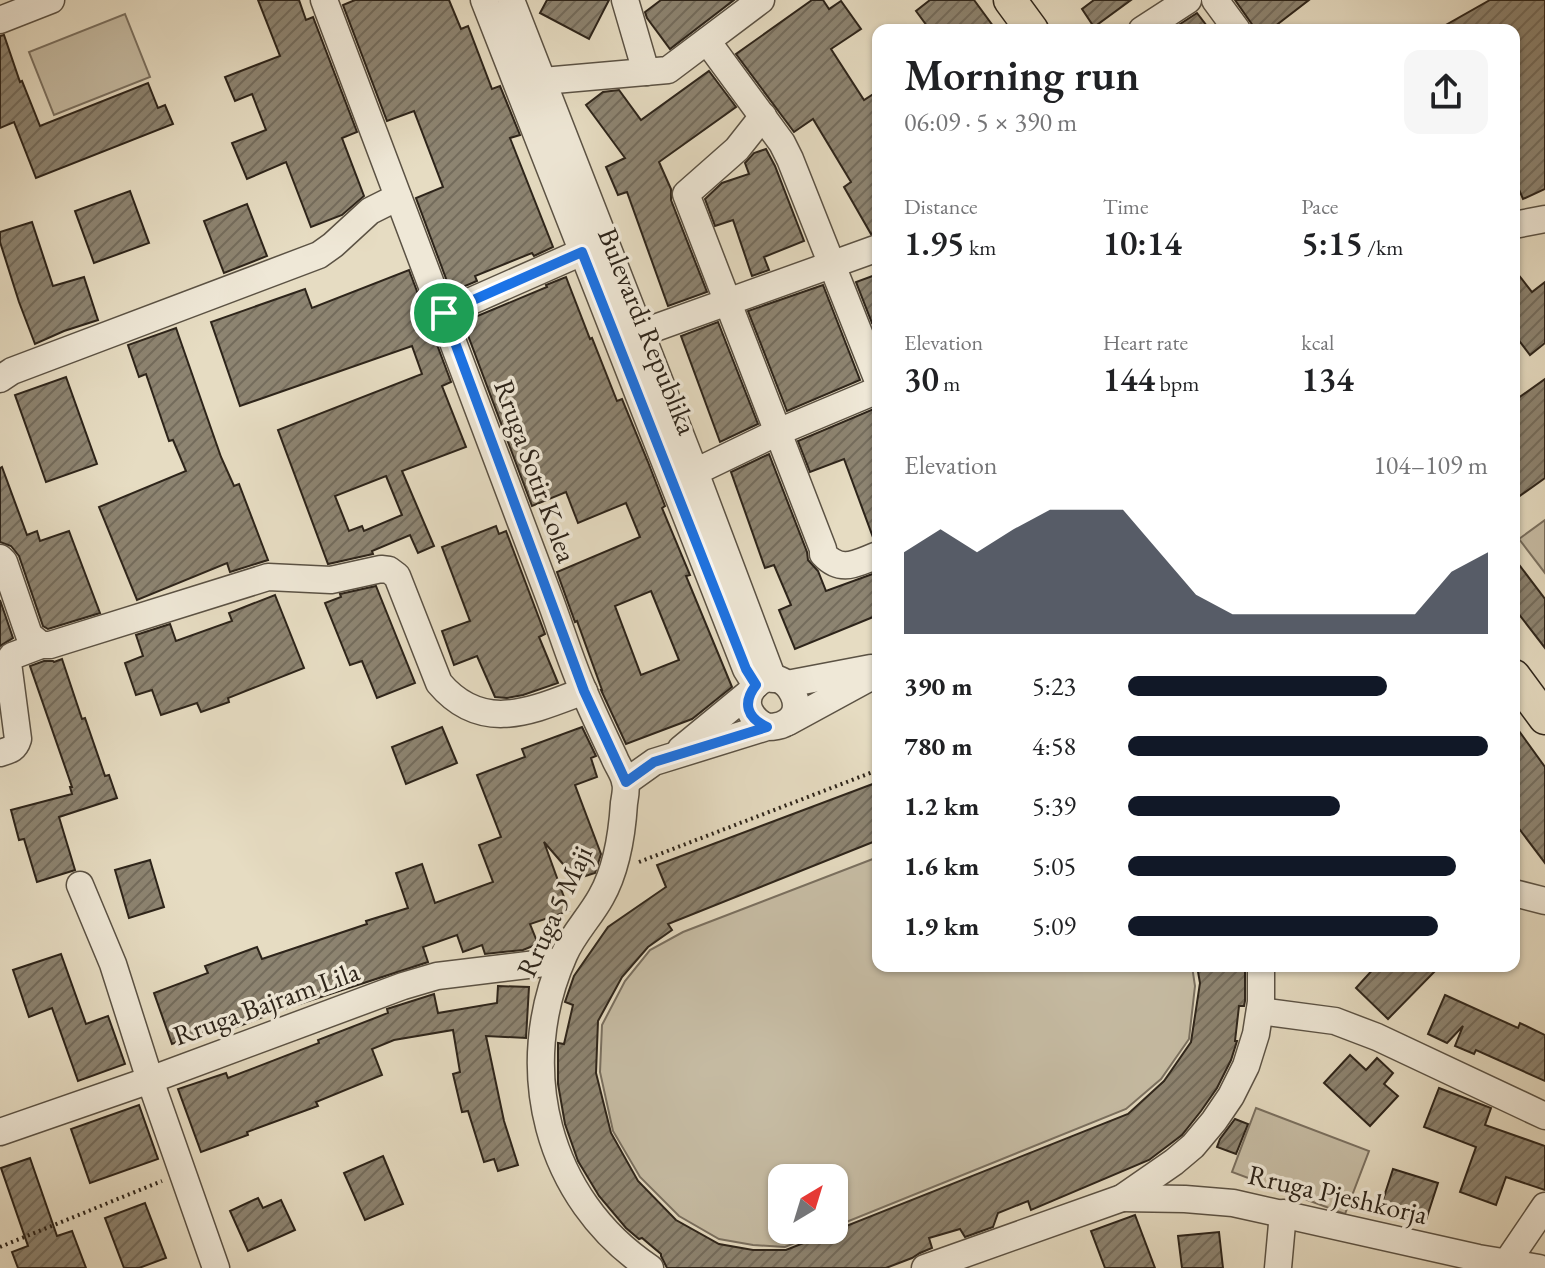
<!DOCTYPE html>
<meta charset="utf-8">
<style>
body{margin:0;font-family:"EB Garamond",serif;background:#f6f6f6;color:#202124;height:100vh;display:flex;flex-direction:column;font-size:30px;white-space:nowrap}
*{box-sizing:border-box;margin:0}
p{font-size:26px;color:#757577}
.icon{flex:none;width:44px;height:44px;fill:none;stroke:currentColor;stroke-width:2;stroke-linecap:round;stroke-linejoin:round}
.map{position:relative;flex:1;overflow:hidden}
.side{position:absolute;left:872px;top:24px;width:648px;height:948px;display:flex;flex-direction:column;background:#fff;border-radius:16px;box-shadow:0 2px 6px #0004}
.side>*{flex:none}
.needle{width:52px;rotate:38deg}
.controls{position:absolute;left:768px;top:1164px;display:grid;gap:16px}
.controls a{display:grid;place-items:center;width:80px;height:80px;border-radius:16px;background:#fff;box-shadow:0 2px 6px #0004;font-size:40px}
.pin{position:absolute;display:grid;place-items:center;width:68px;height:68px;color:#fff;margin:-34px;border:4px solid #fff;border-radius:50%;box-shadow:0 2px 8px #0007}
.round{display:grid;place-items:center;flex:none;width:84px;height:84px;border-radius:16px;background:#f6f6f6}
.overview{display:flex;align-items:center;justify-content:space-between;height:136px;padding:0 32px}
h1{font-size:44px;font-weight:600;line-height:60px}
.figures{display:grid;grid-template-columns:repeat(3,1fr);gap:12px;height:136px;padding:8px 32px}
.figures div{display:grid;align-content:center}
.figures b{font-size:34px;font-weight:600}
.figures small{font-size:22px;font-weight:400}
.figures p{font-size:22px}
.chart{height:224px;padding:16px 32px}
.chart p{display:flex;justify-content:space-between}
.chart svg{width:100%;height:144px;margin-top:8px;fill:#111827;opacity:.7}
ul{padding:0 32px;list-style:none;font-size:26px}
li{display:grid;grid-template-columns:128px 96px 1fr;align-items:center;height:60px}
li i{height:20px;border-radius:10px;background:#111827}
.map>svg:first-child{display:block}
.green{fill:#c7bda5;stroke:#7a7060;stroke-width:2}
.building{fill:url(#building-hatch);stroke:#2d241a;stroke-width:2;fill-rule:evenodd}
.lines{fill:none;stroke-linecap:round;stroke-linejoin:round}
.minor-casing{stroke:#5b5244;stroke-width:29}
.major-casing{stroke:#2d241a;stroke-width:35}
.path{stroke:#2d241a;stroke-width:4;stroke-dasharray:2 4;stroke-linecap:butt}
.minor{stroke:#efe8d7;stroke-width:26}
.major{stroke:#e6dcc2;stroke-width:32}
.route-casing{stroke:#fff;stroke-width:16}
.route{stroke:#1a73e8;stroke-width:10}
.labels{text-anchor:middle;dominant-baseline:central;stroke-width:7;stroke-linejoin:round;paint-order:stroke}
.street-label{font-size:28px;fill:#2d241a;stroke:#efe8d7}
</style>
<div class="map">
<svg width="1545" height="1268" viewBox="0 0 1545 1268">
<defs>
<pattern id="building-hatch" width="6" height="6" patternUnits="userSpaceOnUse" patternTransform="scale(2)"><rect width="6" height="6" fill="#8d8471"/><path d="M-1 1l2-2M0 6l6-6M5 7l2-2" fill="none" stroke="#746c5c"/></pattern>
</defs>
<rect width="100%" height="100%" fill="#e6dcc2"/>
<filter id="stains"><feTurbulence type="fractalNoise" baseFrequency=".0025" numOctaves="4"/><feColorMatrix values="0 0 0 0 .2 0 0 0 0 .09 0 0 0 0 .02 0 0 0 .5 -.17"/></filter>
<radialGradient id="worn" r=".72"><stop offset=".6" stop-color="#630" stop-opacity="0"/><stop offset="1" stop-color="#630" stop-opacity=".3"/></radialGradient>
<!-- green -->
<g class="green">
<polygon points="125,14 150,77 54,115 29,52"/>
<polygon points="1545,520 1545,573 1519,539"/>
<polygon points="878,857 878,966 1192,966 1195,986 1189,1039 1161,1079 1126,1109 834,1227 834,1178 782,1178 782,1230 826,1230 785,1247 753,1245 719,1239 679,1216 640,1177 613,1131 600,1072 602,1025 625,981 650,950 683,932"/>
<polygon points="1256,1108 1369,1151 1345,1214 1232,1172"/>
</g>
<!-- building -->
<g class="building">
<polygon points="258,0 299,0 306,20 313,17 357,132 342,138 364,196 342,215 311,227 286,162 247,179 232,143 266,130 252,94 235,101 225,77 280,56"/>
<polygon points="355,0 449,0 461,29 468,26 492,89 500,86 520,135 510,138 553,247 534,256 532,253 475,276 477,281 451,292 416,198 443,187 414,111 387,121 343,5"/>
<polygon points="547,0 609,0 589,39 540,13"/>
<polygon points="661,0 734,0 670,49 647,18 645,12"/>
<polygon points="812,0 823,0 829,9 841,1 861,29 831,49 864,100 878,91 878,232 871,234 844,187 851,182 813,119 794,132 736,54"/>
<polygon points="930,0 974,0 996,30 930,30 916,11"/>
<polygon points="1094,0 1131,0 1094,27 1082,9"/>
<polygon points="1235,0 1309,0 1270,30 1256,30"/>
<polygon points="1490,0 1545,0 1545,189 1523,199 1514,178 1514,30 1437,30"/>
<polygon points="1197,13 1210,30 1171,30"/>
<polygon points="4,35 20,82 22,81 40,126 148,83 158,108 165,105 173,124 36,178 14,122 0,128 0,36"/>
<polygon points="709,71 736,107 659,162 671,189 671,200 707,292 668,306 627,192 618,195 606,167 625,158 586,105 603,92 619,90 641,120"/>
<polygon points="766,149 775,166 804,241 764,257 769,270 752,276 733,220 715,226 705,199 722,183 749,174 745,163 754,153"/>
<polygon points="130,191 149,243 94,263 75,211"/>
<polygon points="247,204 267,256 224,273 204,221"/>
<polygon points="32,222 53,286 84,277 98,320 64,331 35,344 19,302 0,242 0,232"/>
<polygon points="1514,269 1532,292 1545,282 1545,343 1530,355 1514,334"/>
<path d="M 409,270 L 451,382 L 442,386 L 466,447 L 402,471 L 434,546 L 418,553 L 410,535 L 372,551 L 373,554 L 328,564 L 278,430 L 422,374 L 412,346 L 240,406 L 211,322 L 305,289 L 312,308 ZM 386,476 L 402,515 L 364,531 L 362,526 L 349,531 L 335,496 Z"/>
<polygon points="878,274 878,320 872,323 856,282"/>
<path d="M 566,277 L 590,339 L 592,338 L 617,401 L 622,399 L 648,462 L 665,506 L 662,508 L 690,575 L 686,576 L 732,687 L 692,719 L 626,744 L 601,690 L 602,690 L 577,621 L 575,622 L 557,572 L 640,537 L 626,503 L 578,523 L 566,492 L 532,506 L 463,322 L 547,287 L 546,285 ZM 651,591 L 679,660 L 641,675 L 615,606 Z"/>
<polygon points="823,285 860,380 787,411 748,311"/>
<polygon points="718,322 758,424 720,442 681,336"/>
<polygon points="176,328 221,457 234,486 239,484 268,560 230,572 227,563 137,600 99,507 186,471 173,440 169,441 146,374 139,377 128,345"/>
<polygon points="66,377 97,464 46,482 15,395"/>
<polygon points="1545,379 1545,478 1514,500 1514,401"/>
<polygon points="876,408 878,414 878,539 874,540 844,459 810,472 798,441"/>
<polygon points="769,454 807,552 808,560 818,571 826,591 878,572 878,615 795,649 779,610 791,605 774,565 765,568 731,472"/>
<polygon points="2,467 27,535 37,531 40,541 69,531 100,613 48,629 43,626 19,556 11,546 0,542 0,468"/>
<polygon points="496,526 499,534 506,531 545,634 539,637 558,683 523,695 507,698 495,697 477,656 454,665 442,631 470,621 442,547"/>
<polygon points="1514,558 1545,599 1545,648 1514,608"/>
<polygon points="376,586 415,683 377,698 362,661 350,665 325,603 341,597 340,594"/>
<polygon points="275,595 304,668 228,698 229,702 201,712 197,703 161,715 152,690 136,695 125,663 143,656 136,635 170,624 176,641 232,621 229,613"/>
<polygon points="0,600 13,638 0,646"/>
<polygon points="62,659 82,719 85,718 105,776 109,775 117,798 59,817 75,870 37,882 24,839 19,840 11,810 72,794 70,787 72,787 30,666 44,661 53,661 54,662"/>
<polygon points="1514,724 1545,767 1545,863 1514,822"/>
<polygon points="442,727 457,763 406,784 392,747"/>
<polygon points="582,727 596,756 591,758 597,777 575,785 601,854 595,873 576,879 544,842 569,911 530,924 538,944 523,950 485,954 482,945 463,952 457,935 423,947 428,962 281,1010 229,1030 227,1023 172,1044 154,993 208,973 205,966 257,947 262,959 367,924 366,921 408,908 396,873 422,864 435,903 493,882 479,845 501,837 477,775 525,757 522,749"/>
<polygon points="878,782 878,840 668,924 672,930 648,947 622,977 598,1021 596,1073 611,1133 638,1181 676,1220 719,1244 753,1250 786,1250 1128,1114 1164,1081 1191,1042 1200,983 1197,966 1245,966 1245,1001 1244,1006 1239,1006 1235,1041 1237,1041 1231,1060 1217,1088 1201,1111 1182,1135 1149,1160 1031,1210 1028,1201 998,1213 993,1227 965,1237 960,1229 929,1238 932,1248 920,1253 912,1258 886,1268 667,1268 661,1256 661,1254 642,1238 639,1239 626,1228 599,1196 578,1161 565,1124 558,1084 558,1043 564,1044 573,1005 565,1002 574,976 608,927 666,887 657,865"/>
<polygon points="150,860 164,907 129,918 115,870"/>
<polygon points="61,954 86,1024 108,1016 125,1064 78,1081 52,1008 29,1017 13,970"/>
<polygon points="1376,966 1440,966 1388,1019 1356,988"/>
<polygon points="498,986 529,987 526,1038 486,1036 504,1121 518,1165 498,1171 494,1159 484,1162 468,1111 462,1112 453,1074 460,1072 453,1030 394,1040 372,1049 382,1075 316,1102 318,1106 247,1132 248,1135 201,1152 178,1089 226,1073 228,1078 319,1043 318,1040 388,1013 387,1009 434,994 438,1013 497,1003"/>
<polygon points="1445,995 1518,1028 1520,1023 1545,1035 1545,1081 1476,1050 1474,1054 1455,1046 1463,1026 1447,1043 1428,1034"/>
<polygon points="1350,1055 1366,1070 1377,1058 1393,1073 1384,1084 1398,1096 1370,1126 1324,1083"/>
<polygon points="1439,1088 1491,1108 1485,1125 1545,1146 1545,1190 1506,1177 1496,1205 1460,1192 1476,1147 1424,1127"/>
<polygon points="139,1105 158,1159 90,1183 71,1129"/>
<polygon points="1235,1119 1248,1124 1236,1154 1217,1147 1220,1139"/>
<polygon points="383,1156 403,1204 365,1220 344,1173"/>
<polygon points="30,1158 57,1236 72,1231 86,1268 18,1268 12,1252 28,1246 1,1168"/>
<polygon points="1393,1169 1438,1183 1425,1223 1380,1209"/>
<polygon points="258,1198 263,1208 281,1200 295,1230 248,1251 230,1211"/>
<polygon points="145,1203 166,1258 139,1268 124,1268 105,1218"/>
<polygon points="1135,1215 1155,1268 1105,1268 1091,1231"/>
<polygon points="1219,1232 1223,1268 1182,1268 1178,1236"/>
</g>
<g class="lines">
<defs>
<g id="minor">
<path d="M 324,0 C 398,199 475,397 549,597 C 561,629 571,663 585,694 C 594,715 604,736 614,757 C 617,765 624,774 625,782 C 627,788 625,797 624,803 C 622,835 617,869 601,897 C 590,917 573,934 564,955 C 514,1067 546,1199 650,1268"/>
<polyline points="484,0 746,669 756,685"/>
<polyline points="511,0 695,472 773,679"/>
<polyline points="625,0 646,72"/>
<polyline points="1215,0 1237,30"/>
<polyline points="0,20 51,0"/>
<polyline points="1142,30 1188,0"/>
<polyline points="707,41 782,143 790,159 878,381"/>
<polyline points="543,81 668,70 761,0"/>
<path d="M 763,116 L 737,149 L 686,194 L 823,549 L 823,554 C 842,574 856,563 878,555"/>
<polyline points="1514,225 1545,219"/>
<polyline points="444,313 582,252"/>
<polyline points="641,333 878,248"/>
<polyline points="0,379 12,371 319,255 333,245 370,211 398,197"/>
<polyline points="695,472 778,432 878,390"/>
<path d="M 0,558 L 4,562 L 29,635 L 41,645 L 50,645 L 268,577 L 331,580 L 381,569 L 389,570 L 397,576 L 439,683 C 482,734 531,711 584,691"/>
<polyline points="787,684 871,668"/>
<polyline points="788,722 878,673"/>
<polyline points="681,749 749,693"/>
<path d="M 0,753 C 10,750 15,749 18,739 L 8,663 L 12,656 L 41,645"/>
<path d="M 626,782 L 654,762 L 767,727 C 824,726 784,653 754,687 C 740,703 752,720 767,727"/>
<polyline points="80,885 113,964 150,1080 216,1268"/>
<polyline points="1514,893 1545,901"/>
<polyline points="1260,1011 1335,1021 1377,1037 1545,1116"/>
<polyline points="0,1132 150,1080 403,986 437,976 561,961"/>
<polyline points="1122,1198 1185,1199 1233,1203 1478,1258 1539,1268"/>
<polyline points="1507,1262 1545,1206"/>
<polyline points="925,1268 1122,1198 1174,1162 1193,1146 1214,1121 1231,1096 1246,1066 1256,1034 1261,1002 1261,966"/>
<polyline points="1278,1268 1283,1213"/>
</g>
<g id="major">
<polyline points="1010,0 1032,30"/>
<polyline points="1514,676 1545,718"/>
</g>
</defs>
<!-- minor casing -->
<use href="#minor" class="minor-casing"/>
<!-- major casing -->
<use href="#major" class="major-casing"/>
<!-- path -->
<g class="path">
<polyline points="639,862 878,770"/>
<polyline points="0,1247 162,1181"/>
</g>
<!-- minor -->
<use href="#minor" class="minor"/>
<!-- major -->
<use href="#major" class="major"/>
</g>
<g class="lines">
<defs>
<path id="route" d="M 582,252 L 746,669 L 756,685 C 742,703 747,718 767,727 L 654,762 L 626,782 L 584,691 L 444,313 Z"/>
</defs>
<!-- route casing -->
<use href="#route" class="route-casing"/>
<!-- route -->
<use href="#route" class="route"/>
</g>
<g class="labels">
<!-- street labels -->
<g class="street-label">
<text transform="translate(648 331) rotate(68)">Bulevardi Republika</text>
<text transform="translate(536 471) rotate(70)">Rruga Sotir Kolea</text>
<text transform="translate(554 911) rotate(-65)">Rruga 5 Maji</text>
<text transform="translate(266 1003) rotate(-20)">Rruga Bajram Lila</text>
<text transform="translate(1338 1194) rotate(13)">Rruga Pjeshkorja</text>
</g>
</g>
<rect width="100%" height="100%" filter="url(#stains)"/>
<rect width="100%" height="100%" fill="url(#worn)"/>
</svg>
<div class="controls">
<a><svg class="needle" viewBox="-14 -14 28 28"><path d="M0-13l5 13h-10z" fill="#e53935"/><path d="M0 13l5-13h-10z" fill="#757577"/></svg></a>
</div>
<div class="pin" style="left:444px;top:313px;background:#1e9e55"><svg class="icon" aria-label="arrive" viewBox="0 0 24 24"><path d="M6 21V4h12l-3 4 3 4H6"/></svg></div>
<section class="side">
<div class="overview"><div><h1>Morning run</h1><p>06:09 · 5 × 390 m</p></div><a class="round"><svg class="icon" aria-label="share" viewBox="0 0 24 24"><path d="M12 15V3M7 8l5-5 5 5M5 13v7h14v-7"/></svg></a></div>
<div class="figures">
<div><p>Distance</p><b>1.95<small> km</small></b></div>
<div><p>Time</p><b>10:14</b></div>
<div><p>Pace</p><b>5:15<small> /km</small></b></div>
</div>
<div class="figures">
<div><p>Elevation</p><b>30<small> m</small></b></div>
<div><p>Heart rate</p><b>144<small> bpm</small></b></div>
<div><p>kcal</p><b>134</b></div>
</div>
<div class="chart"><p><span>Elevation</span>104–109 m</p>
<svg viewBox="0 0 160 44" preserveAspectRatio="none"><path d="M0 44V19L10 12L20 19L30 12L40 6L50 6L60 6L70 19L80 32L90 38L100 38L110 38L120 38L130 38L140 38L150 25L160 19V44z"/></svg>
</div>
<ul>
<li><b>390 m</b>5:23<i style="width:72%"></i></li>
<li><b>780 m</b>4:58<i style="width:100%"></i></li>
<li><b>1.2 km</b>5:39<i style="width:59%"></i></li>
<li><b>1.6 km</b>5:05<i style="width:91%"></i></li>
<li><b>1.9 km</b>5:09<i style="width:86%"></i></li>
</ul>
</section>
</div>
